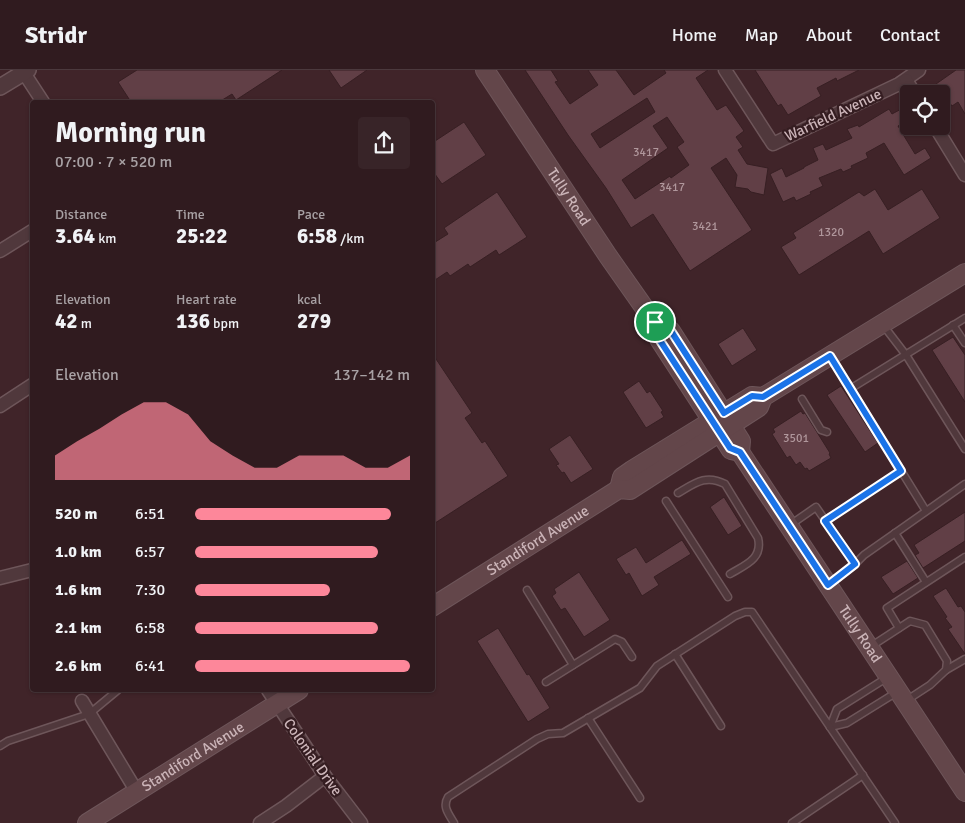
<!DOCTYPE html>
<meta charset="utf-8">
<style>
body{margin:0;font-family:Signika,sans-serif;background:#382428;color:#f1f3f6;height:100vh;display:flex;flex-direction:column;font-size:19px;white-space:nowrap}
*{box-sizing:border-box;margin:0}
p{font-size:16px;color:#a8a1a4}
.icon{flex:none;width:28px;height:28px;fill:none;stroke:currentColor;stroke-width:2;stroke-linecap:round;stroke-linejoin:round}
.map{position:relative;flex:1;overflow:hidden}
.sheet{position:absolute;left:30px;top:30px;width:405px;height:592px;display:flex;flex-direction:column;background:#301b1f;border-radius:5px;box-shadow:0 1px 4px #0004,0 0 0 1px #4b393d}
.sheet>*{flex:none}
.buttons{position:absolute;left:900px;top:15px;display:grid;gap:10px}
.buttons a{display:grid;place-items:center;width:50px;height:50px;border-radius:5px;background:#301b1f;box-shadow:0 1px 4px #0004,0 0 0 1px #4b393d;font-size:25px}
.pin{position:absolute;display:grid;place-items:center;width:42px;height:42px;color:#fff;margin:-21px;border:2px solid #fff;border-radius:50%;box-shadow:0 1px 5px #0007}
.round{display:grid;place-items:center;flex:none;width:52px;height:52px;border-radius:5px;background:#382428}
.overview{display:flex;align-items:center;justify-content:space-between;height:85px;padding:0 25px}
h1{font-size:28px;font-weight:800;line-height:38px}
.metrics{display:grid;grid-template-columns:repeat(3,1fr);gap:8px;height:85px;padding:5px 25px}
.metrics div{display:grid;align-content:center}
.metrics b{font-size:21px;font-weight:800}
.metrics small{font-size:14px;font-weight:400}
.metrics p{font-size:14px}
.chart{height:140px;padding:10px 25px}
.chart p{display:flex;justify-content:space-between}
.chart svg{width:100%;height:90px;margin-top:5px;fill:#fd879a;opacity:.7}
ul{padding:0 25px;list-style:none;font-size:16px}
li{display:grid;grid-template-columns:80px 60px 1fr;align-items:center;height:38px}
li i{height:12px;border-radius:6px;background:#fd879a}
header{display:flex;align-items:center;gap:30px;box-sizing:border-box;height:70px;padding:0 25px;background:#301b1f;border-bottom:1px solid #4b393d}
header strong{font-size:24px}
nav{display:flex;gap:28px;margin-inline-start:auto;font-size:18px}
.map>svg:first-child{display:block}
.building{fill:#613f46;stroke:#371f23;fill-rule:evenodd}
.lines{fill:none;stroke-linecap:round;stroke-linejoin:round}
.service-casing{stroke:#6e565a;stroke-width:9}
.minor-casing{stroke:#6e565a;stroke-width:15}
.tertiary-casing{stroke:#6e565a;stroke-width:18}
.secondary-casing{stroke:#6e565a;stroke-width:20}
.service{stroke:#50383c;stroke-width:6}
.minor{stroke:#50383c;stroke-width:12}
.tertiary{stroke:#50383c;stroke-width:15}
.secondary{stroke:#63464a;stroke-width:18}
.route-casing{stroke:#fff;stroke-width:10}
.route{stroke:#1a73e8;stroke-width:6}
.labels{text-anchor:middle;dominant-baseline:central;stroke-width:4.5;stroke-linejoin:round;paint-order:stroke}
.number-label{font-size:12px;fill:#b0979c}
.street-label{font-size:15px;fill:#cbb4b8;stroke:#351d21}
</style>
<header>
<strong>Stridr</strong>
<nav><a>Home</a><a>Map</a><a>About</a><a>Contact</a></nav>
</header>
<div class="map">
<svg width="965" height="753" viewBox="0 0 965 753">
<rect width="100%" height="100%" fill="#402429"/>
<!-- building -->
<g class="building">
<polygon points="137,0 282,0 236,30 232,24 219,32 131,32 118,12"/>
<polygon points="329,0 367,0 341,18"/>
<path d="M 525,0 L 551,0 L 558,11 L 555,12 L 570,34 L 598,15 L 588,0 L 616,0 L 634,25 L 666,3 L 664,0 L 708,0 L 696,8 L 717,40 L 726,35 L 744,61 L 736,67 L 743,77 L 738,80 L 747,94 L 768,98 L 764,125 L 751,122 L 748,119 L 735,117 L 737,105 L 726,88 L 711,98 L 752,160 L 690,201 L 653,144 L 631,158 L 606,118 L 568,65 ZM 647,28 L 655,42 L 600,78 L 591,64 ZM 667,47 L 684,72 L 677,77 L 689,95 L 671,108 L 670,106 L 635,129 L 622,110 L 668,78 L 653,56 Z"/>
<polygon points="755,0 859,0 837,11 836,8 817,18 821,26 788,45 781,34 778,36"/>
<polygon points="956,0 965,0 965,44 958,32 952,36 936,14"/>
<polygon points="903,38 909,50 898,56 915,84 925,78 931,88 904,105 884,73 866,83 868,88 851,96 852,98 843,102 841,99 819,108 823,116 810,122 811,124 796,131 794,127 783,132 770,104 782,98 786,107 804,98 804,97 818,90 813,78 823,74 826,80 852,68 847,59 858,55 859,57 889,39 892,44"/>
<polygon points="464,52 486,85 442,114 432,100 432,73"/>
<polygon points="875,119 888,140 922,119 940,148 883,184 869,161 799,205 781,177 796,168 793,163 859,122 864,126"/>
<polygon points="497,122 527,167 499,185 496,180 470,197 468,194 450,206 447,202 432,212 432,174 448,164 444,158"/>
<polygon points="743,258 757,280 732,296 718,274"/>
<polygon points="953,267 965,285 965,332 932,280"/>
<polygon points="432,283 472,343 465,348 482,373 485,371 508,406 432,455"/>
<polygon points="639,311 647,323 650,321 663,341 661,342 664,347 646,358 623,322"/>
<polygon points="841,316 878,373 865,382 827,325"/>
<polygon points="801,341 803,344 805,343 830,383 829,384 831,388 809,401 807,398 805,399 800,392 796,395 790,386 787,388 772,364 775,362 773,359"/>
<polygon points="570,365 593,399 571,413 564,402 562,403 556,395 559,394 549,379"/>
<polygon points="724,427 742,456 728,465 710,437"/>
<polygon points="965,442 965,471 923,498 915,485 919,483 914,475"/>
<polygon points="682,470 691,484 654,507 659,515 642,526 629,503 626,505 616,489 636,477 646,493"/>
<polygon points="907,491 918,508 893,524 881,507"/>
<polygon points="579,502 610,550 584,567 565,538 561,540 552,526 556,523 554,519"/>
<polygon points="946,518 958,537 961,536 965,542 965,584 948,559 952,557 945,548 947,547 933,526"/>
<polygon points="498,558 527,605 529,604 550,638 528,652 477,571"/>
</g>
<g class="lines">
<defs>
<g id="service">
<polyline points="883,255 906,285 965,379"/>
<polyline points="953,255 965,273"/>
<polyline points="831,287 926,441"/>
<polyline points="850,319 965,248"/>
<polyline points="802,329 821,360 827,362"/>
<path d="M 678,423 C 695,413 706,404 725,414 L 758,468 C 763,489 745,495 730,504"/>
<polyline points="666,431 728,527"/>
<polyline points="825,451 901,401"/>
<polyline points="790,455 816,437 855,494"/>
<polyline points="895,463 926,512"/>
<polyline points="829,514 855,494 864,485 965,414"/>
<polyline points="527,520 573,595"/>
<polyline points="899,558 887,538 965,487"/>
<polyline points="870,577 910,551 925,555 947,591 946,600 930,615 907,630"/>
<polyline points="675,584 721,656"/>
<polyline points="946,600 965,589"/>
<polyline points="546,612 615,569 622,572 632,587"/>
<polyline points="588,648 640,728"/>
<polyline points="830,657 837,639 888,607"/>
<polyline points="830,657 847,653 897,622"/>
<polyline points="0,676 8,671 89,644 118,620"/>
<path d="M 454,753 C 449,744 442,737 448,727 L 537,669 L 548,664 L 563,663 L 640,618 L 657,596 L 735,546 L 745,542 L 752,542 L 895,753"/>
<polyline points="792,753 863,705"/>
</g>
<g id="minor">
<polyline points="725,0 773,74 899,14 919,0"/>
<polyline points="24,3 43,32"/>
<polyline points="906,10 915,24"/>
<polyline points="935,56 965,105"/>
<polyline points="0,181 32,161"/>
<polyline points="0,336 32,315"/>
<polyline points="0,508 32,500"/>
<polyline points="268,620 325,706 361,753"/>
<polyline points="82,631 137,722"/>
<polyline points="260,753 286,736 325,706"/>
</g>
<polyline id="tertiary" points="0,17 28,0"/>
<g id="secondary">
<path id="s1" d="M 485,0 L 608,186 L 655,253 L 659,269 L 731,380 L 740,382 L 965,722"/>
<polyline points="655,253 671,261 741,371 740,382"/>
<polyline points="619,419 622,407 632,400 752,326 763,327"/>
<path id="s2" d="M 432,537 L 619,419 L 630,420 L 759,337 L 763,327 L 965,203"/>
<path id="s3" d="M 87,753 L 299,620"/>
</g>
</defs>
<!-- service casing -->
<use href="#service" class="service-casing"/>
<!-- minor casing -->
<use href="#minor" class="minor-casing"/>
<!-- tertiary casing -->
<use href="#tertiary" class="tertiary-casing"/>
<!-- secondary casing -->
<use href="#secondary" class="secondary-casing"/>
<!-- service -->
<use href="#service" class="service"/>
<!-- minor -->
<use href="#minor" class="minor"/>
<!-- tertiary -->
<use href="#tertiary" class="tertiary"/>
<!-- secondary -->
<use href="#secondary" class="secondary"/>
</g>
<g class="lines">
<defs>
<polygon id="route" points="655,252 671,261 724,343 752,326 763,327 830,286 901,401 825,451 855,494 828,515 740,382 730,378 659,269"/>
</defs>
<!-- route casing -->
<use href="#route" class="route-casing"/>
<!-- route -->
<use href="#route" class="route"/>
</g>
<g class="labels">
<!-- number labels -->
<g class="number-label">
<text x="646" y="82">3417</text>
<text x="672" y="117">3417</text>
<text x="705" y="156">3421</text>
<text x="831" y="162">1320</text>
<text x="796" y="368">3501</text>
</g>
<!-- street labels -->
<g class="street-label">
<text transform="translate(833 45) rotate(-25)">Warfield Avenue</text>
<text stroke="none"><textPath href="#s1" startOffset="152">Tully Road</textPath></text>
<text stroke="none"><textPath href="#s2" startOffset="125">Standiford Avenue</textPath></text>
<text stroke="none"><textPath href="#s1" startOffset="681">Tully Road</textPath></text>
<text stroke="none"><textPath href="#s3" startOffset="125">Standiford Avenue</textPath></text>
<text transform="translate(313 687) rotate(55)">Colonial Drive</text>
</g>
</g>
</svg>
<div class="buttons">
<a><svg class="icon" aria-label="locate" viewBox="0 0 24 24"><circle cx="12" cy="12" r="6"/><path d="M12 2v4M12 18v4M2 12h4M18 12h4"/></svg></a>
</div>
<div class="pin" style="left:655px;top:252px;background:#1e9e55"><svg class="icon" aria-label="arrive" viewBox="0 0 24 24"><path d="M6 21V4h12l-3 4 3 4H6"/></svg></div>
<section class="sheet">
<div class="overview"><div><h1>Morning run</h1><p>07:00 · 7 × 520 m</p></div><a class="round"><svg class="icon" aria-label="share" viewBox="0 0 24 24"><path d="M12 15V3M7 8l5-5 5 5M5 13v7h14v-7"/></svg></a></div>
<div class="metrics">
<div><p>Distance</p><b>3.64<small> km</small></b></div>
<div><p>Time</p><b>25:22</b></div>
<div><p>Pace</p><b>6:58<small> /km</small></b></div>
</div>
<div class="metrics">
<div><p>Elevation</p><b>42<small> m</small></b></div>
<div><p>Heart rate</p><b>136<small> bpm</small></b></div>
<div><p>kcal</p><b>279</b></div>
</div>
<div class="chart"><p><span>Elevation</span>137–142 m</p>
<svg viewBox="0 0 160 44" preserveAspectRatio="none"><path d="M0 44V32L10 25L20 19L30 12L40 6L50 6L60 12L70 25L80 32L90 38L100 38L110 32L120 32L130 32L140 38L150 38L160 32V44z"/></svg>
</div>
<ul>
<li><b>520 m</b>6:51<i style="width:91%"></i></li>
<li><b>1.0 km</b>6:57<i style="width:85%"></i></li>
<li><b>1.6 km</b>7:30<i style="width:63%"></i></li>
<li><b>2.1 km</b>6:58<i style="width:85%"></i></li>
<li><b>2.6 km</b>6:41<i style="width:100%"></i></li>
</ul>
</section>
</div>
